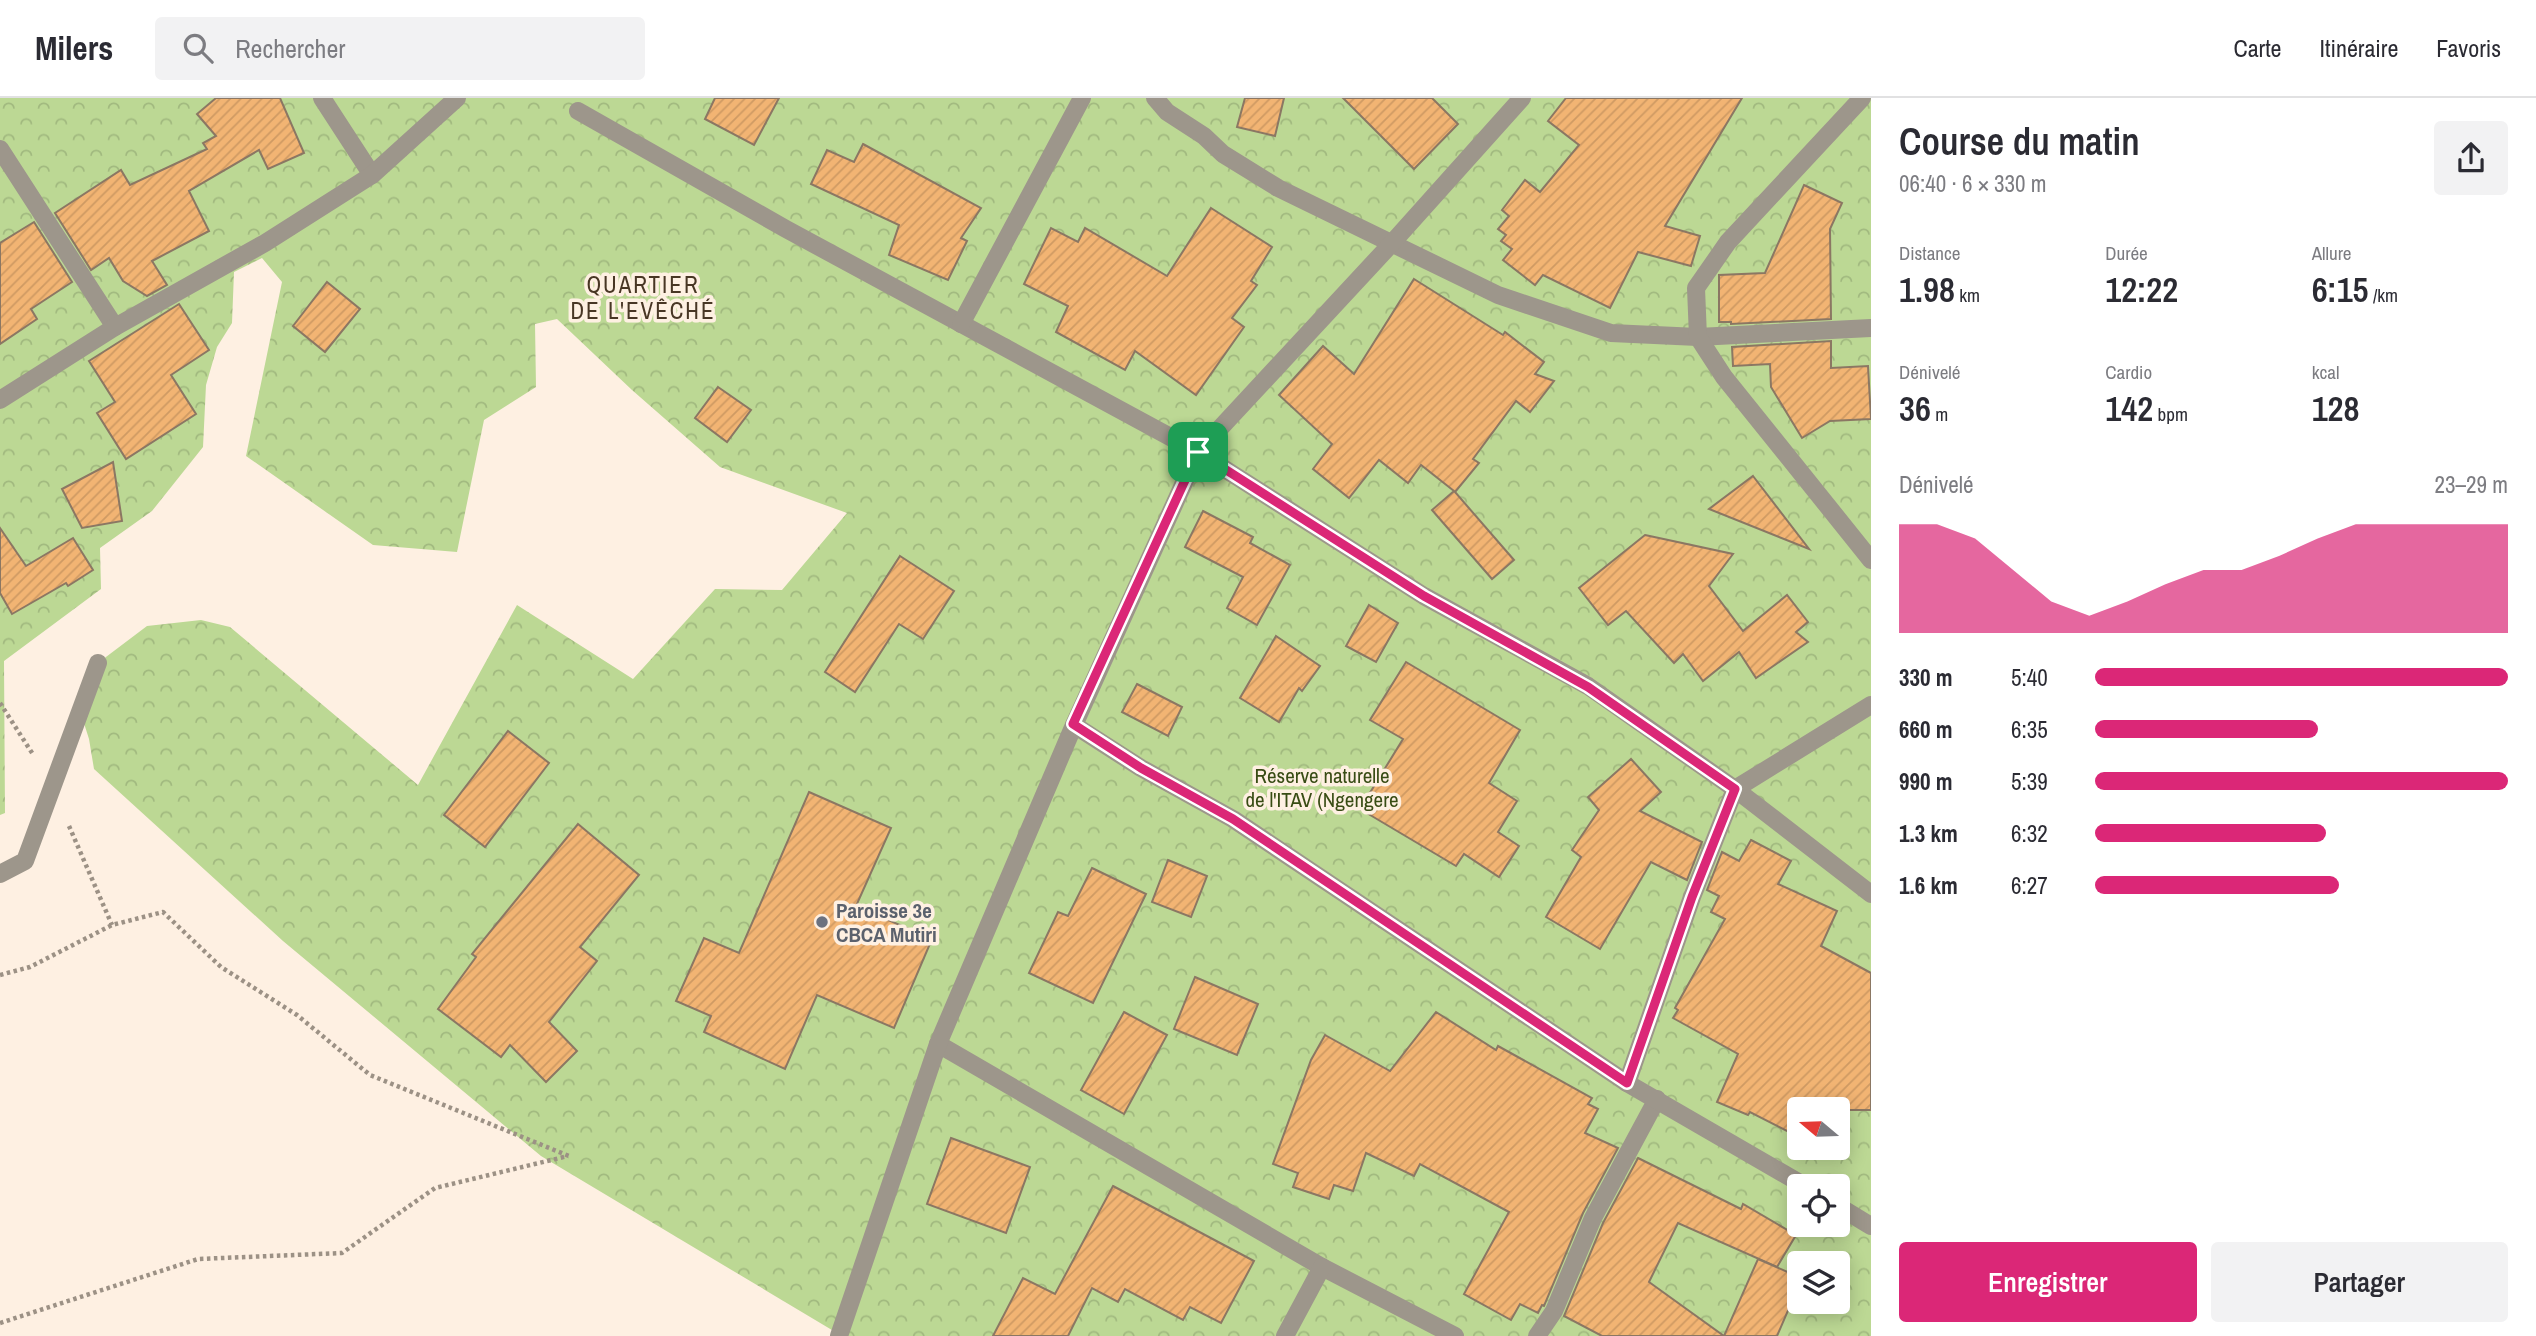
<!DOCTYPE html>
<html lang="fr">
<meta charset="utf-8">
<style>
body{margin:0;font-family:"Archivo Narrow",sans-serif;background:#f2f2f3;color:#2b2b33;height:100vh;display:flex;flex-direction:column;font-size:26px;white-space:nowrap}
*{box-sizing:border-box;margin:0}
p{font-size:23px;color:#7c7c81}
.icon{flex:none;width:38px;height:38px;fill:none;stroke:currentColor;stroke-width:2;stroke-linecap:round;stroke-linejoin:round}
.map{position:relative;flex:1;overflow:hidden}
.side{display:flex;flex-direction:column;background:#fff;width:665px}
.side>*{flex:none}
.needle{width:46px;rotate:289deg}
.fabs{position:absolute;left:1787px;top:999px;display:grid;gap:14px}
.fabs a{display:grid;place-items:center;width:63px;height:63px;border-radius:7px;background:#fff;box-shadow:0 4px 18px #0003;font-size:35px}
.pin{position:absolute;display:grid;place-items:center;width:60px;height:60px;color:#fff;margin:-30px;border-radius:14px;box-shadow:0 4px 10px #0006}
.round{display:grid;place-items:center;flex:none;width:74px;height:74px;border-radius:7px;background:#f2f2f3}
.summary{display:flex;align-items:center;justify-content:space-between;height:119px;padding:0 28px}
h1{font-size:38px;font-weight:600;line-height:52px}
.figures{display:grid;grid-template-columns:repeat(3,1fr);gap:10px;height:119px;padding:7px 28px}
.figures div{display:grid;align-content:center}
.figures b{font-size:35px;font-weight:600}
.figures small{font-size:19px;font-weight:400}
.figures p{font-size:19px}
.chart{height:196px;padding:14px 28px}
.chart p{display:flex;justify-content:space-between}
.chart svg{width:100%;height:126px;margin-top:7px;fill:#db2777;opacity:.7}
.button{display:flex;gap:14px;margin-top:auto;padding:14px 28px}
.button a{flex:1;height:80px;border-radius:7px;background:#db2777;color:#fff;font-size:28px;font-weight:600;line-height:80px;text-align:center}
.button a+a{background:#f2f2f3;color:#2b2b33}
ul{padding:0 28px;list-style:none;font-size:23px}
li{display:grid;grid-template-columns:112px 84px 1fr;align-items:center;height:52px}
li i{height:18px;border-radius:9px;background:#db2777}
header{display:flex;align-items:center;gap:42px;box-sizing:border-box;height:98px;padding:0 35px;background:#fff;border-bottom:2px solid #e1e1e2}
header strong{font-size:33px}
nav{display:flex;gap:38px;margin-inline-start:auto;font-size:24px}
.search{width:490px;height:63px;background:#f2f2f3;display:flex;align-items:center;gap:18px;box-sizing:border-box;padding:0 24px;border-radius:7px;color:#7c7c81;font-size:26px}
main{display:flex;flex:1;min-height:0}
.map>svg:first-child{display:block}
.forest{fill:url(#forest-crowns);fill-rule:evenodd}
.building{fill:url(#building-hatch);stroke:#8b7763;stroke-width:2}
.lines{fill:none;stroke-linecap:round;stroke-linejoin:round}
.path{stroke:#9c9185;stroke-width:4.5;stroke-dasharray:3.5 3.5;stroke-linecap:butt}
.service{stroke:#9d968b;stroke-width:18}
.minor{stroke:#9d968b;stroke-width:18}
.tertiary{stroke:#9d968b;stroke-width:18}
.route-casing{stroke:#fff;stroke-width:14}
.route{stroke:#db2777;stroke-width:9}
.worship-dot{fill:#6b7280;stroke:#fef0e2;stroke-width:2.5}
.labels{text-anchor:middle;dominant-baseline:central;stroke-width:7;stroke-linejoin:round;paint-order:stroke}
.park-label{font-size:21px;fill:#384c14;stroke:#fef0e2}
.worship-label{font-size:21px;font-weight:bold;fill:#5b616d;stroke:#fef0e2;text-anchor:start}
.neighbourhood-label{font-size:23px;letter-spacing:2px;fill:#483624;stroke:#fef0e2}
</style>
<header>
<strong>Milers</strong>
<div class="search"><svg class="icon" aria-label="search" viewBox="0 0 24 24"><circle cx="10" cy="10" r="6"/><path d="M15 15l6 6"/></svg>Rechercher</div>
<nav><a>Carte</a><a>Itinéraire</a><a>Favoris</a></nav>
</header>
<main>
<div class="map">
<svg width="1871" height="1238" viewBox="0 0 1871 1238">
<defs>
<pattern id="forest-crowns" width="20" height="18" patternUnits="userSpaceOnUse" patternTransform="scale(1.75)"><rect width="20" height="18" fill="#bcd894"/><path d="M2 6a3 3 0 1 1 6 0M12 15a3 3 0 1 1 6 0" fill="none" stroke="#a1b97f"/></pattern>
<pattern id="building-hatch" width="6" height="6" patternUnits="userSpaceOnUse" patternTransform="scale(1.75)"><rect width="6" height="6" fill="#f2b473"/><path d="M-1 1l2-2M0 6l6-6M5 7l2-2" fill="none" stroke="#cf9a63"/></pattern>
</defs>
<rect width="100%" height="100%" fill="#fef0e2"/>
<!-- forest -->
<path class="forest" d="M 0,0 L 1871,0 L 1871,1238 L 842,1238 L 541,1058 L 283,843 L 94,671 L 89,641 L 76,600 L 98,565 L 147,528 L 201,522 L 230,529 L 418,687 L 517,507 L 633,581 L 715,491 L 782,492 L 847,415 L 720,369 L 632,292 L 557,221 L 535,226 L 536,289 L 484,322 L 457,454 L 373,447 L 246,358 L 282,184 L 262,160 L 234,174 L 232,225 L 217,249 L 206,287 L 203,349 L 152,413 L 100,450 L 101,491 L 4,563 L 5,715 L 0,717 ZM 1799,1012 L 1838,1012 L 1838,1050 L 1799,1050 ZM 1799,1088 L 1838,1088 L 1838,1127 L 1799,1127 ZM 1799,1166 L 1838,1166 L 1838,1204 L 1799,1204 Z"/>
<!-- building -->
<g class="building">
<polygon points="216,0 280,0 304,55 268,71 259,52 189,93 209,133 152,163 167,187 147,198 123,183 109,160 91,172 55,115 121,72 130,87 207,51 203,45 216,38 197,16"/>
<polygon points="715,0 779,0 754,47 705,21"/>
<polygon points="1245,0 1284,0 1275,38 1237,29"/>
<polygon points="1343,0 1432,0 1458,26 1414,71"/>
<polygon points="1566,0 1742,0 1665,128 1700,138 1691,168 1638,154 1610,210 1543,177 1535,187 1503,162 1512,151 1501,143 1506,137 1498,131 1509,118 1502,112 1525,82 1540,94 1579,47 1548,23"/>
<polygon points="863,46 981,110 961,140 967,143 948,182 889,157 899,127 811,86 827,52 854,64"/>
<polygon points="1804,87 1842,105 1830,131 1831,221 1731,226 1731,224 1719,224 1719,177 1765,175"/>
<polygon points="1211,110 1272,149 1251,183 1257,187 1232,220 1244,229 1196,297 1135,253 1125,272 1056,234 1068,208 1024,186 1051,130 1078,144 1085,130 1167,178"/>
<polygon points="34,124 72,184 31,211 37,221 0,246 0,145"/>
<polygon points="1414,181 1503,237 1505,234 1544,264 1535,276 1554,283 1530,314 1516,303 1473,361 1479,365 1455,394 1514,462 1492,481 1432,412 1454,393 1421,367 1408,385 1379,362 1349,400 1313,371 1332,346 1279,297 1323,248 1354,276"/>
<polygon points="327,184 360,211 325,254 293,228"/>
<polygon points="179,206 209,252 171,277 196,316 126,361 97,315 115,304 89,263"/>
<polygon points="1831,243 1831,270 1868,268 1871,321 1830,323 1802,340 1771,289 1770,266 1733,268 1732,249"/>
<polygon points="718,289 751,312 727,344 695,320"/>
<polygon points="113,364 122,423 82,430 62,391"/>
<polygon points="1753,378 1809,451 1709,411"/>
<polygon points="1203,413 1253,439 1250,445 1290,467 1257,527 1227,510 1243,479 1185,449"/>
<polygon points="0,430 26,468 73,440 93,472 68,488 66,485 12,516 0,495"/>
<polygon points="1645,437 1733,456 1709,488 1743,533 1787,497 1808,524 1796,534 1808,544 1756,580 1739,554 1703,583 1683,556 1674,565 1626,513 1608,527 1579,490"/>
<polygon points="900,458 954,493 923,541 899,526 855,594 825,574"/>
<polygon points="1369,507 1398,525 1376,564 1346,548"/>
<polygon points="1276,538 1320,568 1302,593 1299,590 1279,624 1240,600"/>
<polygon points="1406,564 1520,632 1489,685 1517,703 1498,734 1519,748 1499,779 1464,756 1456,768 1360,711 1403,641 1370,622"/>
<polygon points="1137,586 1182,609 1168,638 1122,614"/>
<polygon points="508,633 549,665 485,749 444,717"/>
<polygon points="1631,661 1661,694 1640,713 1702,744 1687,782 1651,764 1600,851 1546,819 1581,759 1572,752 1599,712 1588,699"/>
<polygon points="809,694 891,730 856,808 932,841 894,930 817,897 785,971 704,934 711,918 676,903 704,840 739,855"/>
<polygon points="578,726 639,777 580,849 597,863 549,924 577,953 546,984 510,947 501,959 438,911 476,859 472,856"/>
<polygon points="1751,742 1791,763 1778,786 1837,813 1821,848 1871,875 1871,1012 1799,1012 1799,1039 1750,1014 1748,1017 1717,1004 1738,956 1673,920 1678,912 1675,910 1725,821 1711,814 1719,798 1707,792 1722,754 1739,763"/>
<polygon points="1168,762 1207,778 1191,819 1152,804"/>
<polygon points="1092,770 1146,796 1093,905 1029,875 1058,814 1068,818"/>
<polygon points="1195,879 1258,906 1237,957 1174,931"/>
<polygon points="1124,914 1167,937 1124,1016 1081,992"/>
<polygon points="1436,914 1496,952 1498,948 1592,1000 1588,1006 1598,1011 1585,1035 1618,1050 1583,1115 1544,1208 1542,1207 1538,1215 1520,1206 1511,1222 1464,1196 1509,1114 1420,1066 1414,1078 1366,1055 1353,1093 1334,1087 1329,1101 1293,1089 1298,1075 1273,1066 1311,962 1325,937 1390,973"/>
<polygon points="951,1040 1030,1069 1006,1135 927,1106"/>
<polygon points="1638,1060 1741,1111 1743,1106 1796,1137 1777,1169 1678,1125 1649,1184 1724,1238 1602,1238 1564,1218 1603,1125"/>
<polygon points="1113,1088 1254,1163 1221,1225 1190,1209 1183,1222 1125,1191 1118,1204 1092,1190 1068,1238 993,1238 1023,1180 1055,1196"/>
<polygon points="1758,1161 1799,1179 1799,1187 1777,1238 1724,1238"/>
</g>
<g class="lines">
<!-- path -->
<g class="path">
<polyline points="0,605 34,658"/>
<polyline points="69,728 112,827"/>
<polyline points="0,877 30,869 112,827 163,814 221,869 297,917 370,977 569,1058"/>
<polyline points="0,1225 198,1161 342,1155 435,1090 568,1058"/>
</g>
<!-- service -->
<polyline class="service" points="1537,1238 1554,1213 1593,1120 1657,1001"/>
<!-- minor -->
<g class="minor">
<polyline points="322,0 372,77"/>
<polyline points="1155,0 1167,14 1204,38 1223,56 1278,90 1498,197 1611,235 1698,239 1871,230"/>
<polyline points="1862,0 1728,144 1696,190 1698,239 1724,279 1871,462"/>
<polyline points="578,13 786,131 1198,354 1424,498 1588,588 1735,691 1871,796"/>
<polyline points="0,51 115,229"/>
<polyline points="961,226 1082,0"/>
<polyline points="0,302 115,229 265,145 372,77 457,0"/>
<polyline points="1074,627 1141,670 1233,721 1627,985 1805,1088"/>
<polyline points="0,776 25,763 98,565"/>
<polyline points="938,946 1322,1169 1455,1238"/>
<polyline points="1627,985 1692,799 1735,691 1871,607"/>
<polyline points="1838,1108 1871,1128"/>
<polyline points="1285,1238 1322,1169"/>
</g>
<!-- tertiary -->
<polyline class="tertiary" points="839,1238 938,946 1074,627 1198,354 1392,145 1522,0"/>
</g>
<g class="lines">
<defs>
<polygon id="route" points="1198,354 1424,498 1588,589 1735,691 1692,799 1627,985 1233,721 1141,670 1073,626"/>
</defs>
<!-- route casing -->
<use href="#route" class="route-casing"/>
<!-- route -->
<use href="#route" class="route"/>
</g>
<!-- markers -->
<circle class="worship-dot" cx="822" cy="824" r="7"/>
<g class="labels">
<!-- park labels -->
<g class="park-label">
<text x="1322" y="677">Réserve naturelle<tspan x="1322" dy="24">de l'ITAV (Ngengere</tspan></text>
</g>
<!-- worship labels -->
<g class="worship-label">
<text x="836" y="812">Paroisse 3e<tspan x="836" dy="24">CBCA Mutiri</tspan></text>
</g>
<!-- neighbourhood labels -->
<g class="neighbourhood-label">
<text x="643" y="186">QUARTIER<tspan x="643" dy="26">DE L'EVÊCHÉ</tspan></text>
</g>
</g>
</svg>
<div class="fabs">
<a><svg class="needle" viewBox="-14 -14 28 28"><path d="M0-13l5 13h-10z" fill="#e53935"/><path d="M0 13l5-13h-10z" fill="#7c7c81"/></svg></a>
<a><svg class="icon" aria-label="locate" viewBox="0 0 24 24"><circle cx="12" cy="12" r="6"/><path d="M12 2v4M12 18v4M2 12h4M18 12h4"/></svg></a>
<a><svg class="icon" aria-label="layers" viewBox="0 0 24 24"><path d="M12 4l9 5-9 5-9-5zM3 14l9 5 9-5"/></svg></a>
</div>
<div class="pin" style="left:1198px;top:354px;background:#1e9e55"><svg class="icon" aria-label="arrive" viewBox="0 0 24 24"><path d="M6 21V4h12l-3 4 3 4H6"/></svg></div>
</div>
<section class="side">
<div class="summary"><div><h1>Course du matin</h1><p>06:40 · 6 × 330 m</p></div><a class="round"><svg class="icon" aria-label="share" viewBox="0 0 24 24"><path d="M12 15V3M7 8l5-5 5 5M5 13v7h14v-7"/></svg></a></div>
<div class="figures">
<div><p>Distance</p><b>1.98<small> km</small></b></div>
<div><p>Durée</p><b>12:22</b></div>
<div><p>Allure</p><b>6:15<small> /km</small></b></div>
</div>
<div class="figures">
<div><p>Dénivelé</p><b>36<small> m</small></b></div>
<div><p>Cardio</p><b>142<small> bpm</small></b></div>
<div><p>kcal</p><b>128</b></div>
</div>
<div class="chart"><p><span>Dénivelé</span>23–29 m</p>
<svg viewBox="0 0 160 44" preserveAspectRatio="none"><path d="M0 44V6L10 6L20 11L30 22L40 33L50 38L60 33L70 27L80 22L90 22L100 17L110 11L120 6L130 6L140 6L150 6L160 6V44z"/></svg>
</div>
<ul>
<li><b>330 m</b>5:40<i style="width:100%"></i></li>
<li><b>660 m</b>6:35<i style="width:54%"></i></li>
<li><b>990 m</b>5:39<i style="width:100%"></i></li>
<li><b>1.3 km</b>6:32<i style="width:56%"></i></li>
<li><b>1.6 km</b>6:27<i style="width:59%"></i></li>
</ul>
<div class="button"><a>Enregistrer</a><a>Partager</a></div>
</section>
</main>
